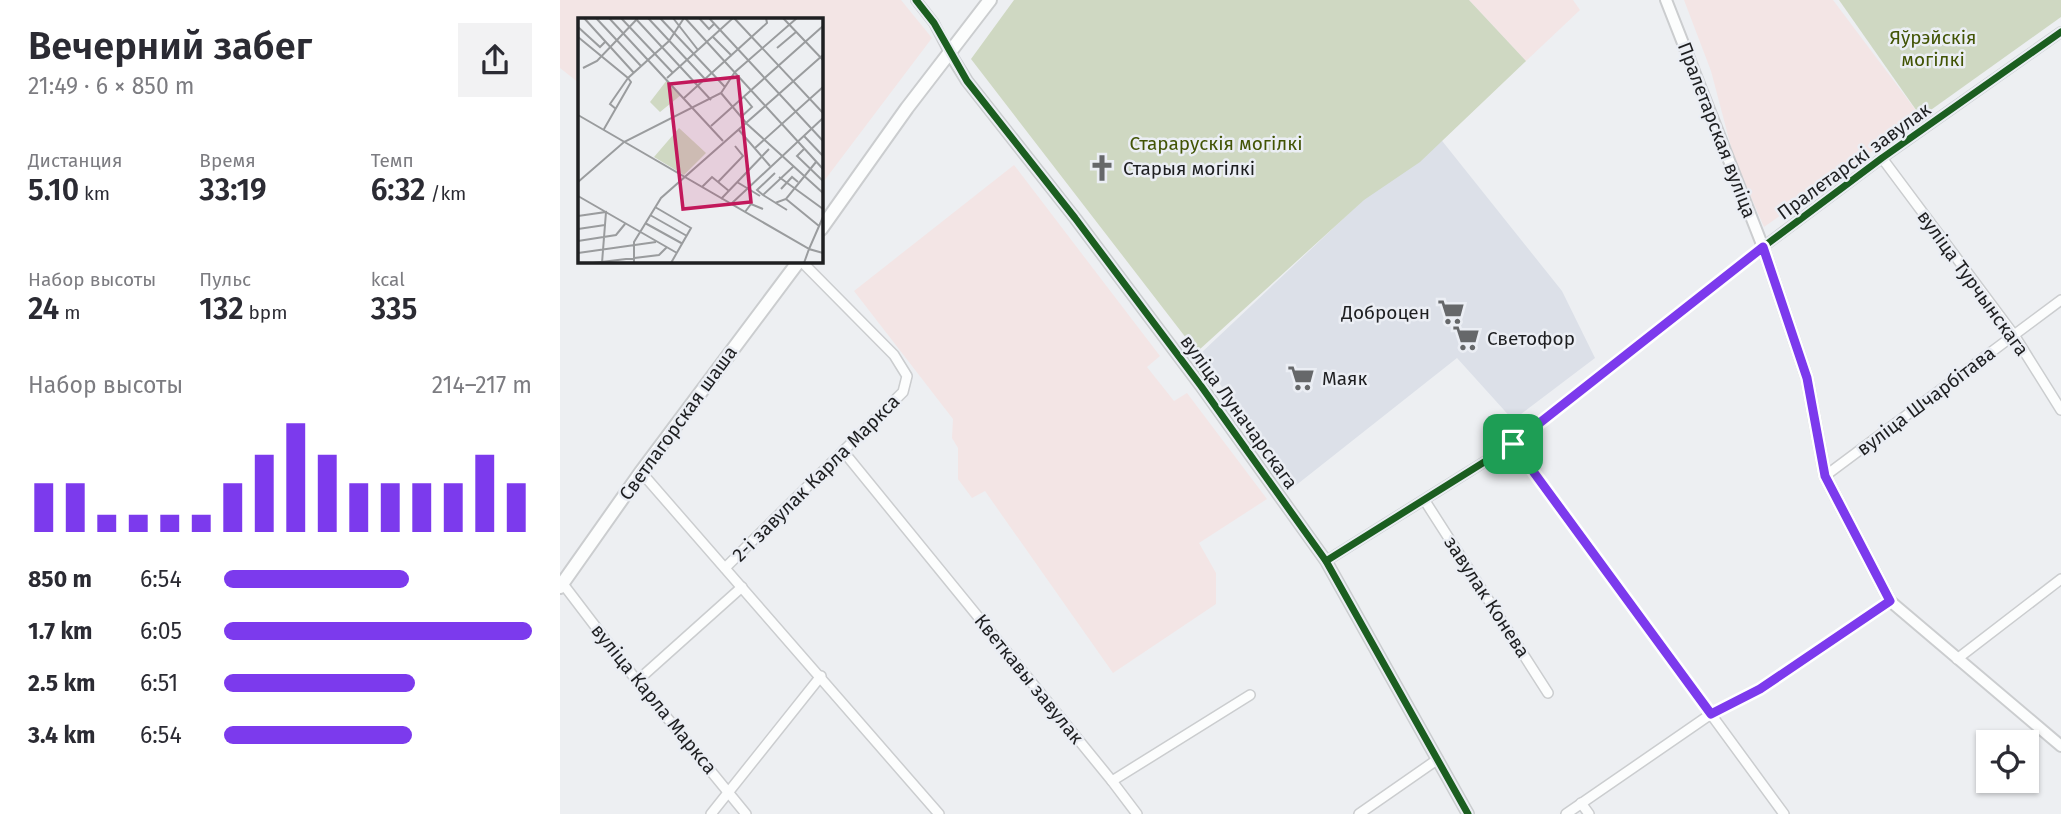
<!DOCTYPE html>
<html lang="ru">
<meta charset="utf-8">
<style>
body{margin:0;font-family:"Fira Sans",sans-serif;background:#f2f2f3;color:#2b2b33;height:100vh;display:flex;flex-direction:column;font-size:26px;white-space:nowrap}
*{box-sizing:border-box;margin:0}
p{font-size:23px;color:#7c7c81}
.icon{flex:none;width:38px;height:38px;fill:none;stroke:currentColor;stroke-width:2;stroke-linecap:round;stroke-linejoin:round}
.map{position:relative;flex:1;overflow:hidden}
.panel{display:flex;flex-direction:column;background:#fff;width:560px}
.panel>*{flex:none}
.controls{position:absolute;left:1416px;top:730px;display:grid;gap:14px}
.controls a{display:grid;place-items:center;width:63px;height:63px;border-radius:0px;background:#fff;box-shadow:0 2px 5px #0004;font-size:35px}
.pin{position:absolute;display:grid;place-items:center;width:60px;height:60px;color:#fff;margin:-30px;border-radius:14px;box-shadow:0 4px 10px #0006}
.round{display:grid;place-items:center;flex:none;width:74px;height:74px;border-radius:0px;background:#f2f2f3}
.head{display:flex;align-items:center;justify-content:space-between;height:119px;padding:0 28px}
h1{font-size:38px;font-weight:600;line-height:52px}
.metrics{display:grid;grid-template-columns:repeat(3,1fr);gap:10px;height:119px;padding:7px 28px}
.metrics div{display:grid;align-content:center}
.metrics b{font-size:30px;font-weight:600}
.metrics small{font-size:19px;font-weight:400}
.metrics p{font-size:19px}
.chart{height:196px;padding:14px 28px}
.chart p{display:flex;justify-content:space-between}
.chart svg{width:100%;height:126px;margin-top:7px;stroke:#7c3aed;stroke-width:6}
ul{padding:0 28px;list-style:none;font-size:23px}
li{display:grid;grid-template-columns:112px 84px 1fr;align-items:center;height:52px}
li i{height:18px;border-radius:9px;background:#7c3aed}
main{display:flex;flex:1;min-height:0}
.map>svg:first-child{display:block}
.built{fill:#dce0e8}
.industrial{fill:#f3e5e5}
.green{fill:#cfd8c2}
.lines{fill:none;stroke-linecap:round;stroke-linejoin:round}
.minor-casing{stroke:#cbcdcf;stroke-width:12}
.tertiary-casing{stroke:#cbcdcf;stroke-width:14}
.secondary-casing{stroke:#cbcdcf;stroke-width:16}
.minor{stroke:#fcfdfd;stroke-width:9}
.tertiary{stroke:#fcfdfd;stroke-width:10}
.secondary{stroke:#fcfdfd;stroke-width:12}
.cycleway-casing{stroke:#ebeef4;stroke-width:11}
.cycleway{stroke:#1b5e20;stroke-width:7}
.route-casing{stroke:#fff;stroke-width:14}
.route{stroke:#7c3aed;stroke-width:9}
.labels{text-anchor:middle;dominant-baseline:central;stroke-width:5;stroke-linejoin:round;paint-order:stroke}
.park-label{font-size:19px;fill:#425405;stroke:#ebeef4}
.street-label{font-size:19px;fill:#1e1f21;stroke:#ebeef4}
.poi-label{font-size:19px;fill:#1e1f21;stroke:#ebeef4;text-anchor:start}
.inset-road{fill:none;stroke:#9a9c9e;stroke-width:2}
.view{fill:#c2185b;fill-opacity:0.15;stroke:#c2185b;stroke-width:3.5}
.inset-edge{fill:none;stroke:#1e1f21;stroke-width:3.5}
</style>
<main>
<section class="panel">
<div class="head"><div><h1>Вечерний забег</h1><p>21:49 · 6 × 850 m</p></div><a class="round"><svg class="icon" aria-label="share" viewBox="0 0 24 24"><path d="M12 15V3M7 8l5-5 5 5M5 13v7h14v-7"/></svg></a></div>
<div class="metrics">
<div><p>Дистанция</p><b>5.10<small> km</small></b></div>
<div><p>Время</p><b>33:19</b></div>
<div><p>Темп</p><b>6:32<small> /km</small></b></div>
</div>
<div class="metrics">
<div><p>Набор высоты</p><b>24<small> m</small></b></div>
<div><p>Пульс</p><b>132<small> bpm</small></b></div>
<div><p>kcal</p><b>335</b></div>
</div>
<div class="chart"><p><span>Набор высоты</span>214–217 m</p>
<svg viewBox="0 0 160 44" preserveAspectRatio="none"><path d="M5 44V27M15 44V27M25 44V38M35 44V38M45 44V38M55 44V38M65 44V27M75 44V17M85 44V6M95 44V17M105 44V27M115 44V27M125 44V27M135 44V27M145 44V17M155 44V27"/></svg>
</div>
<ul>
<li><b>850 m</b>6:54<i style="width:60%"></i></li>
<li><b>1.7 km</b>6:05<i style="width:100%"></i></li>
<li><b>2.5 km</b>6:51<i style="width:62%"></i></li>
<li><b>3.4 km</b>6:54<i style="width:61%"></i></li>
</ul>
</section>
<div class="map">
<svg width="1501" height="814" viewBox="0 0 1501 814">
<rect width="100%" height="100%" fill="#edeff2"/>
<!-- built -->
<polygon class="built" points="875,132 1002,291 1035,358 953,420 897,358 730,490 640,354"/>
<!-- industrial -->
<g class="industrial">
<polygon points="0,0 341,0 372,38 261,185 261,19 19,19 19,83 0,68"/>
<polygon points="909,0 1013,0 1020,10 966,61"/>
<polygon points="1124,0 1273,0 1361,117 1204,227 1174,158 1151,71"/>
<polygon points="454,165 600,356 587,367 614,401 627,393 707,499 639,543 656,573 656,604 553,673 425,491 412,498 398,479 398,448 392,438 393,419 294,291"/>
</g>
<!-- green -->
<g class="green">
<polygon points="454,0 909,0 966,61 860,162 804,200 639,350 633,347 411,59"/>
<polygon points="1279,0 1501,0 1501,17 1361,117"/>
</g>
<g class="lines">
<defs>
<g id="minor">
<polyline points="356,0 374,23 389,52"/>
<polyline points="1322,158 1454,335 1501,410"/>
<polyline points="953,444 1224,814"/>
<polyline points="283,451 552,781 690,695"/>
<polyline points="81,472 379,814"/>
<polyline points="1265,476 1501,300"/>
<polyline points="865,501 988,693"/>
<polyline points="766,561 953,444 1203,247 1322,158 1501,32"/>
<polyline points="165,568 343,392 347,376 334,355 241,261"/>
<polyline points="3,584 77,681 186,814"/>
<polyline points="1397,659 1501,579"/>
<polyline points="77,681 182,587"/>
<polyline points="552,781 577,814"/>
<polyline points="1021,803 1029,814"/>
<polyline points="151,814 261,676"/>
<polyline points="799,814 878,759"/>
<polyline points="1006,814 1151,714 1200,689 1330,601"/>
</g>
<g id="tertiary">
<polyline points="1106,0 1203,247 1247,378 1265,476 1330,601 1501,746"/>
<polyline points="389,52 407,81 515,218 641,386 766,561 908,814"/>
</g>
<g id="secondary">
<polyline points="261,229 347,108 430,0"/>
<polyline points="0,587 81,472 239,261"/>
</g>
</defs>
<!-- minor casing -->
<use href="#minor" class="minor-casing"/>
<!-- tertiary casing -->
<use href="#tertiary" class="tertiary-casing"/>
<!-- secondary casing -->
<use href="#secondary" class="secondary-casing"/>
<!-- minor -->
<use href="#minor" class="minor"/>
<!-- tertiary -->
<use href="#tertiary" class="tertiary"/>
<!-- secondary -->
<use href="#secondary" class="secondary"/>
<defs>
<g id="cycleway">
<polyline points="356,0 374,23 407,81 515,218 641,386 766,561 908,814"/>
<polyline points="766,561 953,444 1203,247 1322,158 1501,32"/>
</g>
</defs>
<!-- cycleway casing -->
<use href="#cycleway" class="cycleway-casing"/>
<!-- cycleway -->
<use href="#cycleway" class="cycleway"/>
</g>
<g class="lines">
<defs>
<polygon id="route" points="1203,247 1247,378 1265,476 1330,601 1200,689 1151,714 953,444"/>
</defs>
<!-- route casing -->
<use href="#route" class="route-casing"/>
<!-- route -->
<use href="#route" class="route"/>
</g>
<!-- icons -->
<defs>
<symbol id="church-bare" viewBox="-9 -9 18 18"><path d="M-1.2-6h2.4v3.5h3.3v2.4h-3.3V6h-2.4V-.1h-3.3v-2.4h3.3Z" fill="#66686a" stroke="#ebeef4" stroke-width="2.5" paint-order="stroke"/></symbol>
<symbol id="supermarket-bare" viewBox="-9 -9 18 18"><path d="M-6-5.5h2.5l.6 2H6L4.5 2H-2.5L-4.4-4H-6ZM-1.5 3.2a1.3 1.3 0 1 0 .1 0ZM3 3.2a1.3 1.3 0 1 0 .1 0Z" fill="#66686a" stroke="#ebeef4" stroke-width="2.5" paint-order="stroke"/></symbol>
</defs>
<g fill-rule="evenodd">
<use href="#church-bare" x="523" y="149" width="38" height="38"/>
<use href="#supermarket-bare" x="872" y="293" width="38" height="38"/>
<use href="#supermarket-bare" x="887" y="319" width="38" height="38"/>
<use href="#supermarket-bare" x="722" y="359" width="38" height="38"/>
</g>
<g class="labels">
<!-- park labels -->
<g class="park-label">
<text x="1373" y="37">Яўрэйскія<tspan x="1373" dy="22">могілкі</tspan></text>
<text x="656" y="143">Старарускія могілкі</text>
</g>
<!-- street labels -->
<g class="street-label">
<text transform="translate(1157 130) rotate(69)">Пралетарская вуліца</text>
<text transform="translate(1294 161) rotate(-36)">Пралетарскі завулак</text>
<text transform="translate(1413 283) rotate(54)">вуліца Турчынскага</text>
<text transform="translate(1366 401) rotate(-37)">вуліца Шчарбітава</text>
<text transform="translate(679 412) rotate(54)">вуліца Луначарскага</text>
<text transform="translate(118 423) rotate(-54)">Светлагорская шаша</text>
<text transform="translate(256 478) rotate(-45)">2-і завулак Карла Маркса</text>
<text transform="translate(927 597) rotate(57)">завулак Конева</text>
<text transform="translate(469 679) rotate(51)">Кветкавы завулак</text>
<text transform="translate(94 699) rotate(51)">вуліца Карла Маркса</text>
</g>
<!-- poi labels -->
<g class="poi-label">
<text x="563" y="168">Старыя могілкі</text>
<text x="870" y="312" text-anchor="end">Доброцен</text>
<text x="927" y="338">Светофор</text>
<text x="762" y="378">Маяк</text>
</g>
</g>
<!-- overview -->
<g transform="translate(18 18)">
<rect width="245" height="245" fill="#edeff2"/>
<path d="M 89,62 L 103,77 L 82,94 L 72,84 ZM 101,110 L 128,135 L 106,157 L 76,139 Z" fill="#cfd8c2"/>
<path class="inset-road" d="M 6,0 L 56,55M 18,0 L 63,48M 31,0 L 145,123M 43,0 L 95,55M 57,0 L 133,82M 70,0 L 127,61M 82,0 L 147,69M 95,0 L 120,32M 107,0 L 245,151M 121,0 L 131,11 L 136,6M 131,0 L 245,123M 156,0 L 245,95M 205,0 L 245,42M 0,9 L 22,29 L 27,24M 0,19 L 50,60 L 32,86 L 38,91M 135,19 L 154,38M 199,30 L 218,14M 5,50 L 19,43 L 60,0M 89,60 L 155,0M 143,75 L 169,106 L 245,175M 106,80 L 189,5 L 188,0M 0,97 L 231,231 L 226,245M 163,99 L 174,89 L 166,79M 133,108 L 245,8M 26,111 L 53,64 L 50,60 L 91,23 L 106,0M 160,111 L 192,148M 226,118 L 245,138M 177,130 L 245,69M 226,131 L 219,138 L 245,163M 197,155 L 179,172 L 185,177 L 216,148M 201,159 L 245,191M 0,164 L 46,124 L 143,75 L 157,54 L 219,0M 140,164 L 165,138 L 157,128M 159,164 L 182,178M 124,169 L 134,159 L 151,173M 203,171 L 214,159 L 220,164M 185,177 L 209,192M 0,178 L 99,235M 143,181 L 191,131M 208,181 L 241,208M 197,185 L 208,181 L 238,144M 153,186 L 245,100M 77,189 L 113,210 L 93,245M 167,194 L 173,186 L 185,191M 72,197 L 109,218M 0,198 L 28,194 L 24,245M 245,199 L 231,231 L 245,235M 67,205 L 105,226M 0,211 L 27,207M 0,223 L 38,217 L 47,206M 0,235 L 78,224M 15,245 L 81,237 L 89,229M 56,245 L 56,224 L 83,180 L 245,37"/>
<path class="view" d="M 160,59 L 173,184 L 105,191 L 91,66 Z"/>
<rect width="245" height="245" class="inset-edge"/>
</g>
</svg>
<div class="controls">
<a><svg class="icon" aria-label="locate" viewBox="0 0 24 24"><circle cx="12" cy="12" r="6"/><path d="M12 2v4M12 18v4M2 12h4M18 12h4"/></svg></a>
</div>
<div class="pin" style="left:953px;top:444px;background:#1e9e55"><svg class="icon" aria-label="arrive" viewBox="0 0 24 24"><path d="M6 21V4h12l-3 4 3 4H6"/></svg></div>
</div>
</main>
